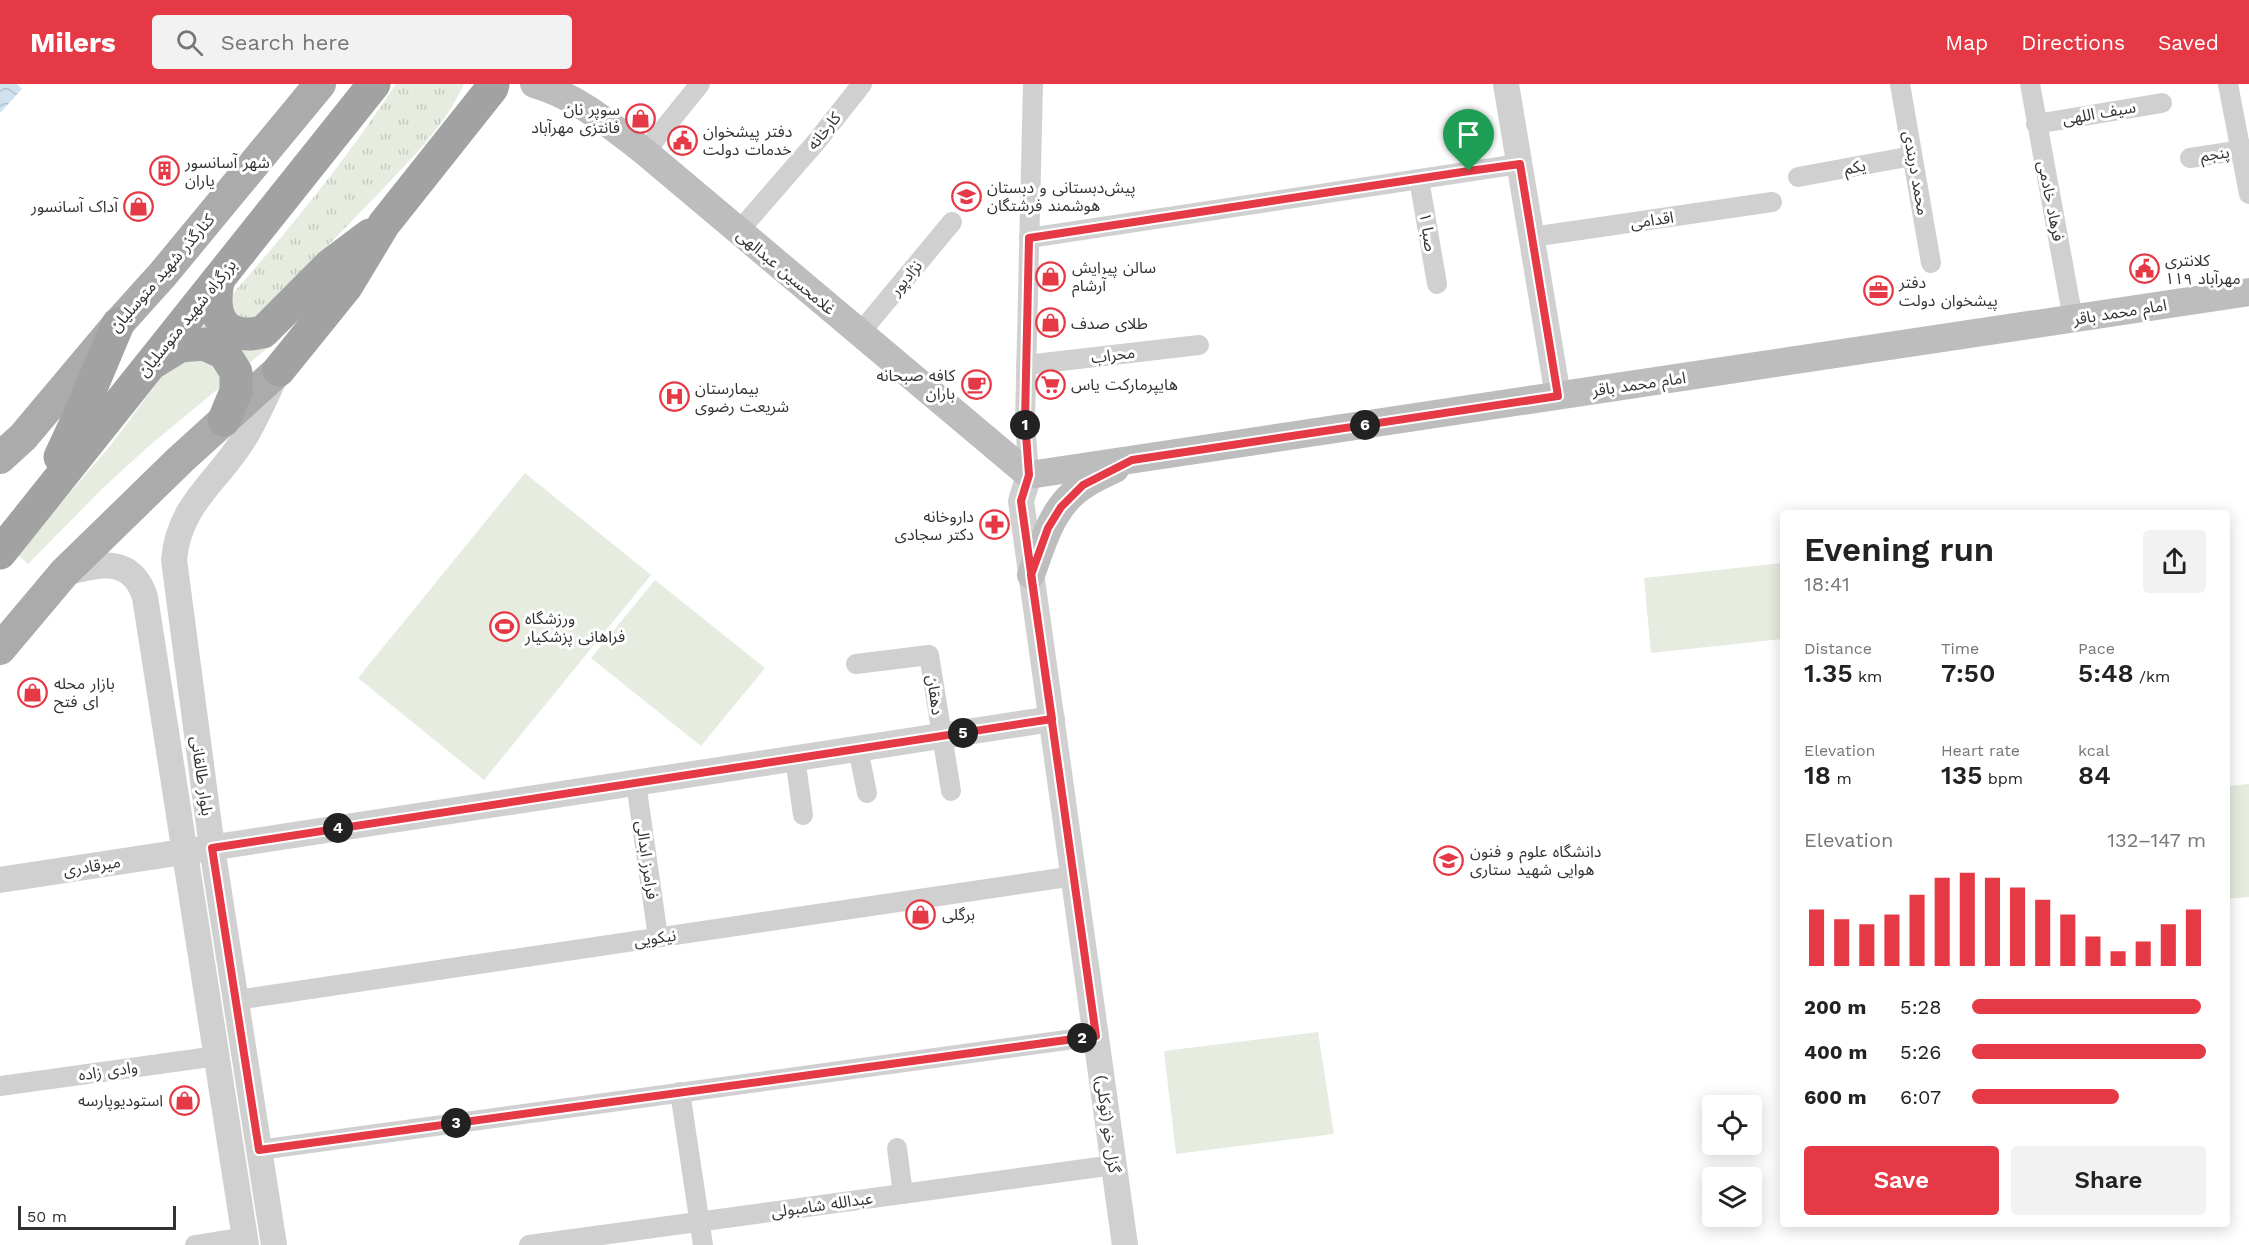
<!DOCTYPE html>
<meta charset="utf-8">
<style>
body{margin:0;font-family:"Work Sans","Noto Sans Arabic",sans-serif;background:#f2f2f2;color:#222;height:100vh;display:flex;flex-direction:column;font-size:22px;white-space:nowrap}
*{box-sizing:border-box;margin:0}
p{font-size:20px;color:#767676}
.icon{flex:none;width:33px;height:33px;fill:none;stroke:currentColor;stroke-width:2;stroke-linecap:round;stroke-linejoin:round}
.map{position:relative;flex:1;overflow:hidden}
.details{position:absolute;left:1780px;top:426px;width:450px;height:717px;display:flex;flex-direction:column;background:#fff;border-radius:6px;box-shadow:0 3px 15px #0003}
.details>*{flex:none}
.fabs{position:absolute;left:1702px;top:1011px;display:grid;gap:12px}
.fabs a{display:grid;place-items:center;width:60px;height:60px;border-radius:6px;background:#fff;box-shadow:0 3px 15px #0003;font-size:30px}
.scale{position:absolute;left:18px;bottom:15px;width:158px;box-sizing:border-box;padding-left:6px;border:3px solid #333;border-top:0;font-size:16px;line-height:21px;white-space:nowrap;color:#333;-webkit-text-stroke:4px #fff;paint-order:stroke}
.pin{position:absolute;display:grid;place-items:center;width:51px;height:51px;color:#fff;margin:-62px -26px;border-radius:50% 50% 50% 0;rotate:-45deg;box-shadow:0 0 6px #0007}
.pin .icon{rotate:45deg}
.km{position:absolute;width:30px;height:30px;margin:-15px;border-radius:50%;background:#222;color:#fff;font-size:16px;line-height:30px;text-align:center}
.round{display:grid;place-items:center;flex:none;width:63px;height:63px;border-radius:6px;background:#f2f2f2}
.head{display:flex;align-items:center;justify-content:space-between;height:102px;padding:0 24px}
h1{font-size:33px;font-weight:600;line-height:45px}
.metrics{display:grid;grid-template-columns:repeat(3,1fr);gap:9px;height:102px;padding:6px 24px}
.metrics div{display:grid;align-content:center}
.metrics b{font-size:26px;font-weight:600}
.metrics small{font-size:16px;font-weight:400}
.metrics p{font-size:16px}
.chart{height:168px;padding:12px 24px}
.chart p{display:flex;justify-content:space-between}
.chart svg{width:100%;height:108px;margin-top:6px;stroke:#e63946;stroke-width:6}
.action{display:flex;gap:12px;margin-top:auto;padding:12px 24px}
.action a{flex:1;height:69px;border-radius:6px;background:#e63946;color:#fff;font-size:24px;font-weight:600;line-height:69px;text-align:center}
.action a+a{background:#f2f2f2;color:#222}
ul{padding:0 24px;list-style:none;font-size:20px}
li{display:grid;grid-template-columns:96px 72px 1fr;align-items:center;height:45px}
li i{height:15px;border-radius:8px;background:#e63946}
header{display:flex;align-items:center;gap:36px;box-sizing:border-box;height:84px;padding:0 30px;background:#e63946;color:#fff}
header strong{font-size:28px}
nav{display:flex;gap:33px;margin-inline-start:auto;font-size:21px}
.search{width:420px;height:54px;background:#f2f2f2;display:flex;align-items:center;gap:15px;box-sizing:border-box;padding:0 21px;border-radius:6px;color:#767676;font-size:22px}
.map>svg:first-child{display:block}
.grass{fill:url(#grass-tufts)}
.green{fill:#e6ecdf}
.water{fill:url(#water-waves)}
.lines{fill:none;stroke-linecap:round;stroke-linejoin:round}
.minor{stroke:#d0d0d0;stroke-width:20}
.tertiary{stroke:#d0d0d0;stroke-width:26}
.secondary{stroke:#bdbdbd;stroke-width:28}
.primary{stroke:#ababab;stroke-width:32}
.trunk{stroke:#a2a2a2;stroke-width:33}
.route-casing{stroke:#fff;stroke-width:12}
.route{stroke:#e63946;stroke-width:8}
.labels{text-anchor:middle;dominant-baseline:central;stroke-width:6;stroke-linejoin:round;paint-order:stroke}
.poi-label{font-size:16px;fill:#333;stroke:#fff;text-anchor:start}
.street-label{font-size:16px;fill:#333;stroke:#fff}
</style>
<header>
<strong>Milers</strong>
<div class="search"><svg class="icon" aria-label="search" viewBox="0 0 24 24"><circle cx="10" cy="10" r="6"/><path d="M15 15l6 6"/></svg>Search here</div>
<nav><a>Map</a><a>Directions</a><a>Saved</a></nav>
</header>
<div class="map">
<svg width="2249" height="1161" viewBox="0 0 2249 1161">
<defs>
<pattern id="grass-tufts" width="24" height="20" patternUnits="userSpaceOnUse" patternTransform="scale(1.5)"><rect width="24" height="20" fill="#e6ecdf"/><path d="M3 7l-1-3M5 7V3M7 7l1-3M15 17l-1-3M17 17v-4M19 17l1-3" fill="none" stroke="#c6cbc0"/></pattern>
<pattern id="water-waves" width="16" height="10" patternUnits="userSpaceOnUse" patternTransform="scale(1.5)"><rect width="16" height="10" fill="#cfe2ee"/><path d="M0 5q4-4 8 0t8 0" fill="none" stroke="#b2c2cd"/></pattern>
</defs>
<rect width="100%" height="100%" fill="#fff"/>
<!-- grass -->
<path class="grass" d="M 396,0 L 464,0 C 445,42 411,75 380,108 C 336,154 292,198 246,241 L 226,221 L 229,214 C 290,145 345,77 396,0 Z"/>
<!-- green -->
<g class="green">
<polygon points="210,228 277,256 149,362 104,403 28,480 17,470 110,362"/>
<polygon points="525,389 651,491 484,696 358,594"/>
<polygon points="1783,479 1783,555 1651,569 1644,494"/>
<polygon points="655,496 765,584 701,662 591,574"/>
<polygon points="2249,700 2249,813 2228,815 2228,702"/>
<polygon points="1318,948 1334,1050 1176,1070 1164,967"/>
</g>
<!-- water -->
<polygon class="water" points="0,0 17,0 22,5 0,29"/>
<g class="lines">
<!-- minor -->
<g class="minor">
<polyline points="1900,0 1931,179"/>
<polyline points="2030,0 2073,235"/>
<polyline points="2228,0 2249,110"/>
<polyline points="2036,40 2162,19"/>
<polyline points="645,68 700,0"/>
<polyline points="2190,74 2249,65"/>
<polyline points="1798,93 1912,72"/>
<polyline points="1419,95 1437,200"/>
<polyline points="738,148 817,57 862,0"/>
<polyline points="1532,153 1772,118"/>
<polyline points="1029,154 1519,80"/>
<polyline points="860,249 952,138"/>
<polyline points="1026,281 1199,261"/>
<polyline points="1029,391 1025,337 1033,0"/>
<polyline points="856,580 929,571 951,707"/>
<polyline points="858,665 867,709"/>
<polyline points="795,674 803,731"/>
<polyline points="636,699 658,853"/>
<polyline points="236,916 1074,792"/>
<polyline points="0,1002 217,972"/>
<polyline points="680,1008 703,1161"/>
<polyline points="897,1064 903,1110"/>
<polyline points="259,1066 1096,952"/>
<polyline points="195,1161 245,1153"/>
<polyline points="529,1161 1114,1081"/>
</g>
<!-- tertiary -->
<g class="tertiary">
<polyline points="1506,0 1558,312"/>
<path d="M 274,295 C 265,314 256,335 245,353 C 218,398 179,419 174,476 L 212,764 L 274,1161"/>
<polyline points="1029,391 1021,417 1125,1161"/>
<path d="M 64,489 C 98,481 131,470 145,513 L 246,1161"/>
<polyline points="0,796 1052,635"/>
</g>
<!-- secondary -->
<g class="secondary">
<path d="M 534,0 C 577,12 610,41 645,68 L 1029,391 L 2249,208"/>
<path d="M 1031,491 C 1043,458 1053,419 1086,400 C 1095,394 1105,390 1115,385"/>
</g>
<!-- primary -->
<g class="primary">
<polyline points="0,374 23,353 118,240 163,190 320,0"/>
<polyline points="0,565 64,489 180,376 279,286"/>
</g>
<!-- trunk -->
<g class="trunk">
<path d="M 218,197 C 211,233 223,257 263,248 L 330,181 L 370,151"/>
<polyline points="154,278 180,262 204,260 224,269 236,288 236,307 224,336"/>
<polyline points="279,286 346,203 384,140 492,4 493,0"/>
<polyline points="60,373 81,328 118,240"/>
<polyline points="0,469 374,0"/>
</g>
</g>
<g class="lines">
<defs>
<polyline id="route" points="1469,87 1029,154 1025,337 1029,391 1021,417 1096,952 259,1066 212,764 1052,635 1031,491 1048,444 1061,423 1083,401 1132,376 1558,312 1520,80 1469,87"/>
</defs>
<!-- route casing -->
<use href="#route" class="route-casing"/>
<!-- route -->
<use href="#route" class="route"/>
</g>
<!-- icons -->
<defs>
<symbol id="shop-ring" viewBox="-11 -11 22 22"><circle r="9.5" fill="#fff" stroke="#e63946" stroke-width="1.5"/><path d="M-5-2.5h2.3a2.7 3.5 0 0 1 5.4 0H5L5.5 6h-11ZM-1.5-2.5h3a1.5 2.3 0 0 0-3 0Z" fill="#e63946"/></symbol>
<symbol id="civic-ring" viewBox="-11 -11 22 22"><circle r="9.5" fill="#fff" stroke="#e63946" stroke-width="1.5"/><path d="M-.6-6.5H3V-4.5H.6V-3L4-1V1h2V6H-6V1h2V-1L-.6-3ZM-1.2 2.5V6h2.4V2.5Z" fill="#e63946"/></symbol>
<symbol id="building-ring" viewBox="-11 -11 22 22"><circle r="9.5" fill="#fff" stroke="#e63946" stroke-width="1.5"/><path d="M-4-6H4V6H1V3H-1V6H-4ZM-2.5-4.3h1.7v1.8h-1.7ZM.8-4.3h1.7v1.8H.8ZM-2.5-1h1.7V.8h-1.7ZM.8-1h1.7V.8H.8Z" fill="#e63946"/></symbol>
<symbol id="school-ring" viewBox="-11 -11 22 22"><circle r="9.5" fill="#fff" stroke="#e63946" stroke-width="1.5"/><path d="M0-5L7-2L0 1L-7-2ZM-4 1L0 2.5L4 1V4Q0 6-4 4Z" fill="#e63946"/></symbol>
<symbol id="office-ring" viewBox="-11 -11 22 22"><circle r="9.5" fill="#fff" stroke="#e63946" stroke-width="1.5"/><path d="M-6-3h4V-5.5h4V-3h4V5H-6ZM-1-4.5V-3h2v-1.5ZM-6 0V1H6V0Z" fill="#e63946"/></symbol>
<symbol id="cafe-ring" viewBox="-11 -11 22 22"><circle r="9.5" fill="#fff" stroke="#e63946" stroke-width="1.5"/><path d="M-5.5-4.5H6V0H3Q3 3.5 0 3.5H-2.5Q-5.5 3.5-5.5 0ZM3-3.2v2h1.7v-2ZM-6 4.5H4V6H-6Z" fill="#e63946"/></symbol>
<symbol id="supermarket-ring" viewBox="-11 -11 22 22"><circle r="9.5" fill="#fff" stroke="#e63946" stroke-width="1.5"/><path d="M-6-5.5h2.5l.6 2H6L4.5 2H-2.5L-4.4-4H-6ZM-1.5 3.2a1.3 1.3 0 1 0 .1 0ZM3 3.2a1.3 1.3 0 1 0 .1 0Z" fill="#e63946"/></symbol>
<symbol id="hospital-ring" viewBox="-11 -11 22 22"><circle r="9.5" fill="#fff" stroke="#e63946" stroke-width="1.5"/><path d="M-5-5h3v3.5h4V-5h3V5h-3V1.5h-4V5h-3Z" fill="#e63946"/></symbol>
<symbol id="pharmacy-ring" viewBox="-11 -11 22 22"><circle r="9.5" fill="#fff" stroke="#e63946" stroke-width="1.5"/><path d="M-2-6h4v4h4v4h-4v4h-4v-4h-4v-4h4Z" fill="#e63946"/></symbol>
<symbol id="stadium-ring" viewBox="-11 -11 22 22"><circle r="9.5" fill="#fff" stroke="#e63946" stroke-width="1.5"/><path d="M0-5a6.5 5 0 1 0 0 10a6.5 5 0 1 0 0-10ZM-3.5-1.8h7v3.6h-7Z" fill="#e63946"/></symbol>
<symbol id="university-ring" viewBox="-11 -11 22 22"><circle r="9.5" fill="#fff" stroke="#e63946" stroke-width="1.5"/><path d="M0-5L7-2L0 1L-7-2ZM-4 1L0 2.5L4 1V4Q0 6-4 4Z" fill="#e63946"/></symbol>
</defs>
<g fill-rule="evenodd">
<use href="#shop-ring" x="624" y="18" width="33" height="33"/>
<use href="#civic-ring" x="666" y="40" width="33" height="33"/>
<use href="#building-ring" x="148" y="70" width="33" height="33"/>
<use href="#school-ring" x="950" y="96" width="33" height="33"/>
<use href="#shop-ring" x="122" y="106" width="33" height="33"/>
<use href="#civic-ring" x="2128" y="168" width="33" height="33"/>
<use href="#shop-ring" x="1034" y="176" width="33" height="33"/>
<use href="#office-ring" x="1862" y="190" width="33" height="33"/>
<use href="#shop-ring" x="1034" y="222" width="33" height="33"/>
<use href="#cafe-ring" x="960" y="284" width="33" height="33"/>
<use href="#supermarket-ring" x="1034" y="284" width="33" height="33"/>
<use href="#hospital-ring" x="658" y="296" width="33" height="33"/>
<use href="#pharmacy-ring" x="978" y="424" width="33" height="33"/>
<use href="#stadium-ring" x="488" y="526" width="33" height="33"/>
<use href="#shop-ring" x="16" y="592" width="33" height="33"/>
<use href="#university-ring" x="1432" y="760" width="33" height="33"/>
<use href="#shop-ring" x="904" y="814" width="33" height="33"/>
<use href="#shop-ring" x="168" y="1000" width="33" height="33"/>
</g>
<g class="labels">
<!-- poi labels -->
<g class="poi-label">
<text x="620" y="25" text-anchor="end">سوپر نان<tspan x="620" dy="18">فانتزی مهرآباد</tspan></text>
<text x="703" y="47">دفتر پیشخوان<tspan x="703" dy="18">خدمات دولت</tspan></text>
<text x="185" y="78">شهر آسانسور<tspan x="185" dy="18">یاران</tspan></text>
<text x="987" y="103">پیش‌دبستانی و دبستان<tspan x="987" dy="18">هوشمند فرشتگان</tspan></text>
<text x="118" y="122" text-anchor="end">آداک آسانسور</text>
<text x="2165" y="176">کلانتری<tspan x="2165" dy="18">۱۱۹ مهرآباد</tspan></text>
<text x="1072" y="183">سالن پیرایش<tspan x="1072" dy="18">آرشام</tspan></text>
<text x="1899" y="198">دفتر<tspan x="1899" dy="18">پیشخوان دولت</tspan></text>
<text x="1071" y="239">طلای صدف</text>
<text x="955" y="291" text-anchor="end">کافه صبحانه<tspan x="955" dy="18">باران</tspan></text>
<text x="1071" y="300">هایپرمارکت یاس</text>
<text x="695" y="304">بیمارستان<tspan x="695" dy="18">شریعت رضوی</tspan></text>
<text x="974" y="432" text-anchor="end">داروخانه<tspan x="974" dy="18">دکتر سجادی</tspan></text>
<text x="525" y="534">ورزشگاه<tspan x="525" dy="18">فراهانی پزشکیار</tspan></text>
<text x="54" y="599">بازار محله<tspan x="54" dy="18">ای فتح</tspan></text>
<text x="1470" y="767">دانشگاه علوم و فنون<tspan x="1470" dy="18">هوایی شهید ستاری</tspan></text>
<text x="942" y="830">برگلی</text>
<text x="163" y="1016" text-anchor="end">استودیوپارسه</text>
</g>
<!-- street labels -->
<g class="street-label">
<text transform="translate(2099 29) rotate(-10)">سیف اللهی</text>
<text transform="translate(824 47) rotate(-51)">کارخانه</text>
<text transform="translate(2215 70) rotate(-8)">پنجم</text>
<text transform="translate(1855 83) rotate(-11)">یکم</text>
<text transform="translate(1916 89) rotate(80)">محمد دربندی</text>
<text transform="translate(2051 117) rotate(79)">فرهاد خادمی</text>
<text transform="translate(1652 136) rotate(-8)">اقدامی</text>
<text transform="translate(1428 148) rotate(81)">صبا ۱</text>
<text transform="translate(786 188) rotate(40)">غلامحسین عبدالهی</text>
<text transform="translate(162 189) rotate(-49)">کنارگذر شهید متوسلیان</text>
<text transform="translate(906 194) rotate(-50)">نژادپور</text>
<text transform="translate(2120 228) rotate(-9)">امام محمد باقر</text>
<text transform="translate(187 234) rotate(-51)">بزرگراه شهید متوسلیان</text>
<text transform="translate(1113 271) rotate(-7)">محراب</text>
<text transform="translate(1639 300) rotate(-8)">امام محمد باقر</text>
<text transform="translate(935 611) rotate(82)">دهقان</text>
<text transform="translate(202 692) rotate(82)">بلوار طالقانی</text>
<text transform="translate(647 776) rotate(82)">فرامرز ابدالی</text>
<text transform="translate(92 782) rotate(-9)">میرقادری</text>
<text transform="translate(655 854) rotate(-8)">نیکویی</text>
<text transform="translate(108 987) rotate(-8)">وادی زاده</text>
<text transform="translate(1108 1040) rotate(82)">گزل خو (توکلی)</text>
<text transform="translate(822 1121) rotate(-8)">عبدالله شامبولی</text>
</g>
</g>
</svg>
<div class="fabs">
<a><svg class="icon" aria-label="locate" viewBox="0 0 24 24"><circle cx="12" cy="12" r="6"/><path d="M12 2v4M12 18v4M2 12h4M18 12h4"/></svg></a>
<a><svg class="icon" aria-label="layers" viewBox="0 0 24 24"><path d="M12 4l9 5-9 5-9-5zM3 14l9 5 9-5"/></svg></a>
</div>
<div class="scale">50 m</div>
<div class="pin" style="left:1469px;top:87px;background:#1e9e55"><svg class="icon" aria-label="arrive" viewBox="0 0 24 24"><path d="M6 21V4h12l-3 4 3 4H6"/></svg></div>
<b class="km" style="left:1025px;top:341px">1</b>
<b class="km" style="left:1082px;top:954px">2</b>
<b class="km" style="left:456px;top:1039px">3</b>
<b class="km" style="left:338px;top:744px">4</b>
<b class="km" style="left:963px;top:649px">5</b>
<b class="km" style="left:1365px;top:341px">6</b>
<section class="details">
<div class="head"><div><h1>Evening run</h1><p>18:41</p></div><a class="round"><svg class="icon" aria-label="share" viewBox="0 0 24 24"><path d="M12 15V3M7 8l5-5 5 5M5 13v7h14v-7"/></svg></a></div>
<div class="metrics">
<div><p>Distance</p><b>1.35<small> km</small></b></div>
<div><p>Time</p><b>7:50</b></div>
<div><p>Pace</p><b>5:48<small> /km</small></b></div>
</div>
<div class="metrics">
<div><p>Elevation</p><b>18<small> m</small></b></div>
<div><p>Heart rate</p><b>135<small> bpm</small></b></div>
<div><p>kcal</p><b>84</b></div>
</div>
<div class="chart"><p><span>Elevation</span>132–147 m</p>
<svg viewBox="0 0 160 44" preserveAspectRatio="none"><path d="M5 44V21M15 44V25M25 44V27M35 44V23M45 44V15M55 44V8M65 44V6M75 44V8M85 44V12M95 44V17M105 44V23M115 44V32M125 44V38M135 44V34M145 44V27M155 44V21"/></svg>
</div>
<ul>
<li><b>200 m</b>5:28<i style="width:98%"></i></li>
<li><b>400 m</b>5:26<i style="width:100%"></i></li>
<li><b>600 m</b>6:07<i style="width:63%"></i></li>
</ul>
<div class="action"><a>Save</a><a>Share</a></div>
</section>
</div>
